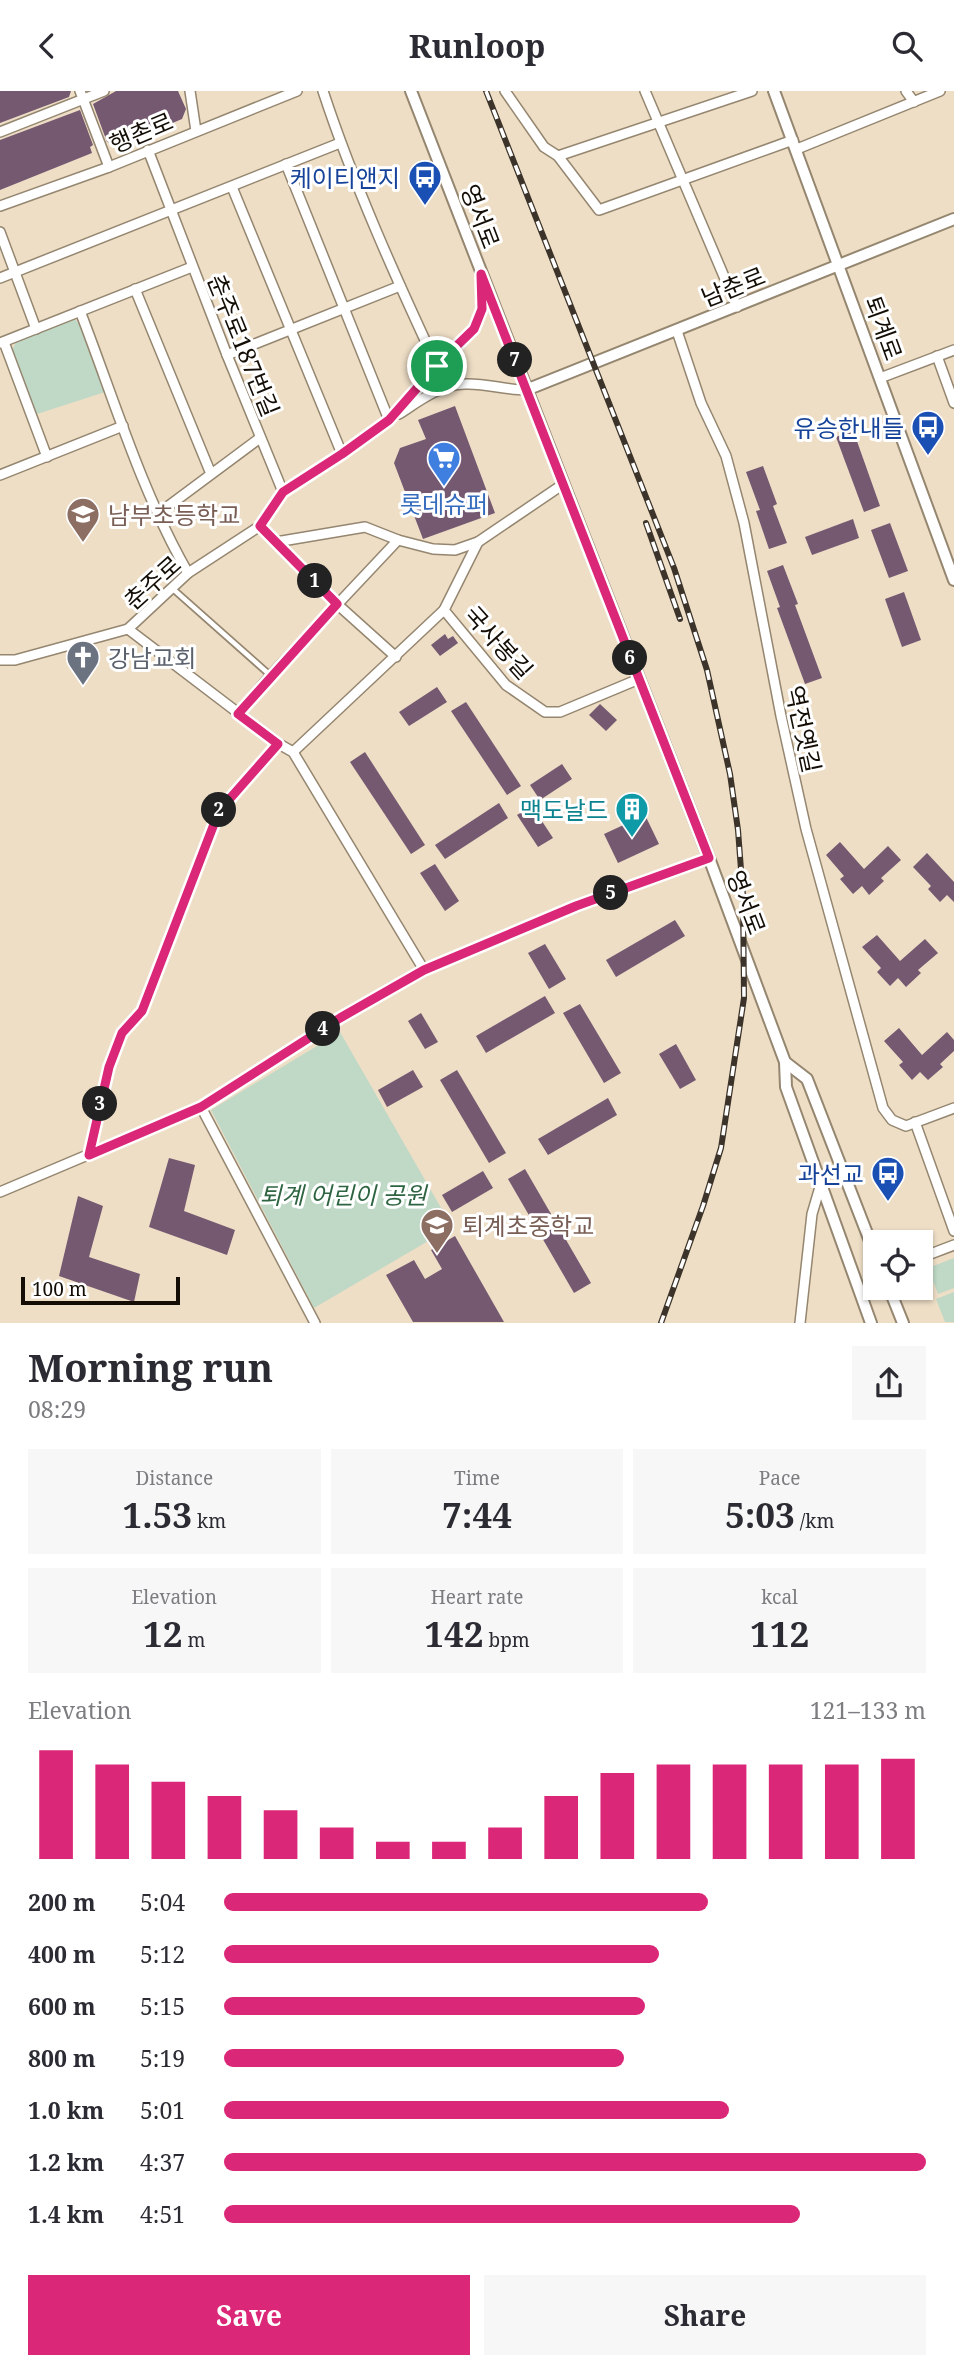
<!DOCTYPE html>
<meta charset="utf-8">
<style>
body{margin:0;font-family:"Noto Serif","Noto Sans KR",serif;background:#f7f7f7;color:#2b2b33;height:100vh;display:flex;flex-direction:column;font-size:26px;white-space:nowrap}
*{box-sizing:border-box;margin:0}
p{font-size:23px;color:#7c7c81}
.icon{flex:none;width:38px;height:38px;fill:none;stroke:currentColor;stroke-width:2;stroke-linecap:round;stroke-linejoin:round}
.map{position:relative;height:1232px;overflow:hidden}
.panel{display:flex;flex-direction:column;background:#fff;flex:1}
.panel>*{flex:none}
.fabs{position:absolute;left:863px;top:1139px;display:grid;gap:14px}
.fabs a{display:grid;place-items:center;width:70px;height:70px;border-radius:0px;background:#fff;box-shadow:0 2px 5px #0004;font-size:35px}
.scale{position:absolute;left:21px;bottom:18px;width:159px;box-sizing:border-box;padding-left:7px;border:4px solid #130d06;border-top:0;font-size:19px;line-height:24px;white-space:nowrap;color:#130d06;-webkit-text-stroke:5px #fff;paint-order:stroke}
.pin{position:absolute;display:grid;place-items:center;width:60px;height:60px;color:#fff;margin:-30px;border:4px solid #fff;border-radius:50%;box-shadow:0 2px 7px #0007}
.km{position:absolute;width:35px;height:35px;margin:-18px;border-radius:50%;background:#222;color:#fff;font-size:19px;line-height:35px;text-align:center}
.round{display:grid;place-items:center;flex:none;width:74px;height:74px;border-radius:0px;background:#f7f7f7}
.overview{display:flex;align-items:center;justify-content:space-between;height:119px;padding:0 28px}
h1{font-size:38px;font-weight:700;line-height:52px}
.stats{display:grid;grid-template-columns:repeat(3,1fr);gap:10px;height:119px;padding:7px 28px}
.stats div{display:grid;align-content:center;border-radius:0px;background:#f7f7f7;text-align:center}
.stats b{font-size:35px;font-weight:700}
.stats small{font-size:19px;font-weight:400}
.stats p{font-size:19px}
.chart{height:196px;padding:14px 28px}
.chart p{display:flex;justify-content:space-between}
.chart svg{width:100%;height:126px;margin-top:7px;stroke:#db2777;stroke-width:6}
.cta{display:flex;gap:14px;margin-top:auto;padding:14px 28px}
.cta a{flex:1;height:80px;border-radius:0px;background:#db2777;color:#fff;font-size:28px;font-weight:700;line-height:80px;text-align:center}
.cta a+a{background:#f7f7f7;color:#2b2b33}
ul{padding:0 28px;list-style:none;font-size:23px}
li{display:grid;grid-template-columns:112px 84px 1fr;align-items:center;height:52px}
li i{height:18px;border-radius:9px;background:#db2777}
header{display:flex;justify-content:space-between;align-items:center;height:91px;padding:0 28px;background:#fff;font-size:32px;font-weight:700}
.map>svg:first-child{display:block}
.green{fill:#bfd9c6}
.building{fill:#755971}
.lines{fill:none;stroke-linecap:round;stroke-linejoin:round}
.service-casing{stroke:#958670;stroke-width:8}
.minor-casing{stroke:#958670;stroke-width:12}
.tertiary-casing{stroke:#958670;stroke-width:14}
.service{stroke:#fff;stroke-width:4.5}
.minor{stroke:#fff;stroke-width:9}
.tertiary{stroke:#fff;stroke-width:10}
.rail-casing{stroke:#3c342a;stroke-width:6}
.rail{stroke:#fff;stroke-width:3.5;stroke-dasharray:10;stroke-linecap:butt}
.route-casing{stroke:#fff;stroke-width:14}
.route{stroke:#db2777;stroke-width:9}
.labels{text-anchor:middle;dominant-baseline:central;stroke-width:6;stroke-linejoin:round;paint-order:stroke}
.street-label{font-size:24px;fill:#130d06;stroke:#fff}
.transit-label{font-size:24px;fill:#164399;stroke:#fff;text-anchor:end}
.shop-label{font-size:24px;fill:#366cbe;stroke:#fff}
.education-label{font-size:24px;fill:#785e54;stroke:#fff;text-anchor:start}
.worship-label{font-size:24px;fill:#5b616d;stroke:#fff;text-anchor:start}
.culture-label{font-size:24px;fill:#0d838f;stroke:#fff;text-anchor:end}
.park-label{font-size:24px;font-style:italic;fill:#2e6441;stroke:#fff}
</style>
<header><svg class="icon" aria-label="back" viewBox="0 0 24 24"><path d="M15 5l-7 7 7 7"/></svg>Runloop<svg class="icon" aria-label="search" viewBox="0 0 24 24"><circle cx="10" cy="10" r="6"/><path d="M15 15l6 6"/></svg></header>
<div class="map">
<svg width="954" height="1232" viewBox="0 0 954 1232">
<rect width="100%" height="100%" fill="#eedec6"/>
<!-- green -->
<g class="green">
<polygon points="75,228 80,234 105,301 34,324 12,259 16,251"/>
<polygon points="340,941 452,1136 314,1217 211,1019"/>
<polygon points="954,1167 954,1197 938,1203 928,1177"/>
<polygon points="954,1201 954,1231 945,1231 936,1208"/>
</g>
<!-- building -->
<g class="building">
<polygon points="0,0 71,0 69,6 0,32"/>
<polygon points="116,0 178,0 186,18 182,28 132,49 131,47 115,53 107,51 93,13"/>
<polygon points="80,19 93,54 90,56 92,62 0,99 0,49"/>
<polygon points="455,315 495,422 423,448 394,372 400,357 426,348 418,329"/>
<polygon points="853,339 880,415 864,421 836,346"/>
<polygon points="763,375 777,413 773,415 787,452 769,458 756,420 760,419 746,381"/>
<polygon points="853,428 859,447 812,464 805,446"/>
<polygon points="890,432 908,480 889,487 871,439"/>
<polygon points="783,474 798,513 795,514 822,587 805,593 777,517 780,516 767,480"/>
<polygon points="904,501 921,549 902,556 885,508"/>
<polygon points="445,543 448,548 453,545 458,552 440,565 431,554"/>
<polygon points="437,596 447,611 409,635 399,621"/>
<polygon points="466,611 521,695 507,704 451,620"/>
<polygon points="600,613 617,629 606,640 589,624"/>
<polygon points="365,661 425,754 411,763 350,671"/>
<polygon points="562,673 572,688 540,709 530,694"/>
<polygon points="499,712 508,727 445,768 435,754"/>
<polygon points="532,715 553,747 538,756 517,724"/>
<polygon points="645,724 659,753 618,772 604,743"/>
<polygon points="840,751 864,778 888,755 901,769 881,787 884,790 869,804 862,795 853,803 840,788 844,785 826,764"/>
<polygon points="927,762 954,791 954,811 947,804 940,811 928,798 931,795 913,776"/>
<polygon points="435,773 459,810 445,820 420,782"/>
<polygon points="675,829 685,845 616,886 606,869"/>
<polygon points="877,844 900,870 925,848 938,862 918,879 921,882 906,896 898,887 890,895 877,881 881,877 862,856"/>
<polygon points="545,853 566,888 549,898 528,862"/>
<polygon points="545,905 555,922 486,962 476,945"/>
<polygon points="580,913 621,982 604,992 563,922"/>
<polygon points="421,922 438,951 425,958 408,930"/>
<polygon points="899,937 922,964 947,941 954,949 954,960 940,973 943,976 928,989 920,981 912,989 899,974 903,971 884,950"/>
<polygon points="676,953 696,989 680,998 659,963"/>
<polygon points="413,979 423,996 387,1016 378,999"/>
<polygon points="457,979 506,1062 489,1072 440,989"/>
<polygon points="608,1007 617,1024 548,1064 538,1048"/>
<polygon points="169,1067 195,1074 184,1120 235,1139 227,1164 149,1136"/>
<polygon points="525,1078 591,1192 574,1202 508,1088"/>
<polygon points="483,1080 493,1097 452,1121 442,1104"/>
<polygon points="78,1105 103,1115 89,1166 140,1183 134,1211 59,1185"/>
<polygon points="455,1145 504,1231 413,1231 386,1184 414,1169 425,1188 442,1178 431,1159"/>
</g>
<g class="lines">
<defs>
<polyline id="service" points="173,498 270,584"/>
<g id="minor">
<polyline points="80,0 109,76"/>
<polyline points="190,0 196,40"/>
<path d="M 323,0 C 354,94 395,185 437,275"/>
<polyline points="505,0 544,56 558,65 599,119 793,49"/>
<polyline points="645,0 737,216"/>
<polyline points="906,0 914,11"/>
<polyline points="0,41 104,0"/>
<polyline points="797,58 940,0"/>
<polyline points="148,59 227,264 283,401"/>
<polyline points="558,65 752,0"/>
<polyline points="286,73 389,329"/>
<polyline points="232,96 342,363"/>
<polyline points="0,115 109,76 297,0"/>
<polyline points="0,141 36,238"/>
<polyline points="0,187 340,52"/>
<polyline points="135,198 211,383"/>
<path d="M 80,220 C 114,308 141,400 188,482"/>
<polyline points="677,240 701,312 726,365 744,432 781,625 806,738 883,1017 892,1029 906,1035 954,1017"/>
<polyline points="4,251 47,366"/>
<polyline points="0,252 192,176"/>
<polyline points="227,264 400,195"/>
<polyline points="937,265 954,312"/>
<polyline points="880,287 954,259"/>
<path d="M 399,323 C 419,310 441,293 465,293 C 485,292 506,299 526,299"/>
<polyline points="0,384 123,335"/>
<polyline points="159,422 260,347"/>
<polyline points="260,435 337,513 396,566"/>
<polyline points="276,451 365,436 398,449 433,458 455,459 478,451"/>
<polyline points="444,519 506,594 545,621 560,621 639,588"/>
<polyline points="128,538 279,653 293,661 424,879"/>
<polyline points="0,569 15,569 128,538 188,482 260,435 283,401 342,363 389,329 441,271 474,238 482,218 482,189"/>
<polyline points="238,623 271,584 398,449"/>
<polyline points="293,661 444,519 478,451 562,394"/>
<polyline points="201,1016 315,1232"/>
<polyline points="915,1031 954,1140"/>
<polyline points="89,1064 109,976 122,942 142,920 219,720 279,653"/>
<polyline points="0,1101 201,1016 340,927 424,879 576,815 709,767"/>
<polyline points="920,1167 954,1154"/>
<polyline points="800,1232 812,1123 820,1096"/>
</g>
<g id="tertiary">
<polyline points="411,0 709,767 785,971 786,996 871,1232"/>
<polyline points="774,0 954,489"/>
<polyline points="526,299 954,128"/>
<polyline points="785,971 807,988 875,1163"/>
<polyline points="889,1197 903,1232"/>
</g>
</defs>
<!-- service casing -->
<use href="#service" class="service-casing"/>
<!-- minor casing -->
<use href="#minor" class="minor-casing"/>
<!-- tertiary casing -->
<use href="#tertiary" class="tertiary-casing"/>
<!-- service -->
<use href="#service" class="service"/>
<!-- minor -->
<use href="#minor" class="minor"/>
<!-- tertiary -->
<use href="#tertiary" class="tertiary"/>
<defs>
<g id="rail">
<polyline points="486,0 674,477 707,579 730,683 738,739 743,805 744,907 721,1057 703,1115 661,1232"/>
<polyline points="646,432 680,528"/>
</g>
</defs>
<!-- rail casing -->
<use href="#rail" class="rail-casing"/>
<!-- rail -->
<use href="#rail" class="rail"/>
</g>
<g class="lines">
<defs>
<polygon id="route" points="481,183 709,767 576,815 424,879 340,927 201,1016 89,1064 109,976 122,942 142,920 219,720 278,653 238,623 337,513 260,435 283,401 342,363 389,329 440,271 474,238 482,218"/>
</defs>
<!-- route casing -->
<use href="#route" class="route-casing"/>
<!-- route -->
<use href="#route" class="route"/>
</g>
<!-- icons -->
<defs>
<symbol id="bus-pin" viewBox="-11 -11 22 30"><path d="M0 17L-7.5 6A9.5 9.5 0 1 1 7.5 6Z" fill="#1a4fb4" stroke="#fff"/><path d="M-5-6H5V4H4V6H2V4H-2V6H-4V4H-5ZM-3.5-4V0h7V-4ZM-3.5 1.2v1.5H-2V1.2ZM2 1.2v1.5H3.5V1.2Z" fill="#fff"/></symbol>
<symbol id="supermarket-pin" viewBox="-11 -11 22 30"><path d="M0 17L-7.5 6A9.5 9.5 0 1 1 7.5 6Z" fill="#3f7fe0" stroke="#fff"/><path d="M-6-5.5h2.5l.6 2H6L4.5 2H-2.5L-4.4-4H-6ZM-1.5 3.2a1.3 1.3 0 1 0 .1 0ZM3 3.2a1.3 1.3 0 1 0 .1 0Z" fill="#fff"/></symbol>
<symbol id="school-pin" viewBox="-11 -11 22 30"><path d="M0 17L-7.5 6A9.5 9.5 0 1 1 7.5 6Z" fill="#8d6e63" stroke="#fff"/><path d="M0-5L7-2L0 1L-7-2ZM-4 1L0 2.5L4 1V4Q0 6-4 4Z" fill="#fff"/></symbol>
<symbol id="church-pin" viewBox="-11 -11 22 30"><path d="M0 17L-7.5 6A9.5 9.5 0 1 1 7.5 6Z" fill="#6b7280" stroke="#fff"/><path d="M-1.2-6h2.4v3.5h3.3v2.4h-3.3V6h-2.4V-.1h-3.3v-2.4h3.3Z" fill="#fff"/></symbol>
<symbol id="building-pin" viewBox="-11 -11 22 30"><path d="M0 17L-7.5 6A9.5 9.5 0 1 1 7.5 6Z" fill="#0f9aa8" stroke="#fff"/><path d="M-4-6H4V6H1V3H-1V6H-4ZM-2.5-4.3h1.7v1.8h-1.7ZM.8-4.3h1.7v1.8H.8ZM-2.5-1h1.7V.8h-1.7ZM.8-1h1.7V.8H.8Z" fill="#fff"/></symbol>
</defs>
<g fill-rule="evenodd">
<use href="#bus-pin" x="406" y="67" width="38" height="52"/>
<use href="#bus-pin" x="909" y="317" width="38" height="52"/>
<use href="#supermarket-pin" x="425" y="348" width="38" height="52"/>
<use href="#school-pin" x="64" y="404" width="38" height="52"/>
<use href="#church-pin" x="64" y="547" width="38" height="52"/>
<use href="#building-pin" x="613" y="699" width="38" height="52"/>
<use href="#bus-pin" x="869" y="1063" width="38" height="52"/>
<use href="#school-pin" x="418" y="1115" width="38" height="52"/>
</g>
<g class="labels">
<!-- street labels -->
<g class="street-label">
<text transform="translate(141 41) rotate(-23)">행촌로</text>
<text transform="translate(481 125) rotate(69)">영서로</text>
<text transform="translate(733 195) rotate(-22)">남춘로</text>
<text transform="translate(884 237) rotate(70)">퇴계로</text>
<text transform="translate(244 254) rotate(68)">춘주로187번길</text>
<text transform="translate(152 491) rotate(-42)">춘주로</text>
<text transform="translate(499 551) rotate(48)">국사봉길</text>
<text transform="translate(804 638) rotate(78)">역전옛길</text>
<text transform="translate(747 811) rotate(69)">영서로</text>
</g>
<!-- transit labels -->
<g class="transit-label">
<text x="400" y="86">케이티앤지</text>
<text x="904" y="336">유승한내들</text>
<text x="864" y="1082">과선교</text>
</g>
<!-- shop labels -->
<g class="shop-label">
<text x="444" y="412">롯데슈퍼</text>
</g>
<!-- education labels -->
<g class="education-label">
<text x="108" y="423">남부초등학교</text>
<text x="462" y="1134">퇴계초중학교</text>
</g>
<!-- worship labels -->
<g class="worship-label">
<text x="108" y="566">강남교회</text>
</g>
<!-- culture labels -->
<g class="culture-label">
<text x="608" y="718">맥도날드</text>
</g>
<!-- park labels -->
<g class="park-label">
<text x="343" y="1103">퇴계 어린이 공원</text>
</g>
</g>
</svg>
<div class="fabs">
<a><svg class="icon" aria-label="locate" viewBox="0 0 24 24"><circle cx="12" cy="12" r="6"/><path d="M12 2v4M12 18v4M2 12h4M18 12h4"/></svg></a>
</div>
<div class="scale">100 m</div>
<div class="pin" style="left:437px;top:275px;background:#1e9e55"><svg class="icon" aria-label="arrive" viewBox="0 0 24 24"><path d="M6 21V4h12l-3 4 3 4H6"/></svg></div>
<b class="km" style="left:315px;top:490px">1</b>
<b class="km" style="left:219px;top:719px">2</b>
<b class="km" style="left:100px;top:1013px">3</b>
<b class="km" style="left:323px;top:938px">4</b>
<b class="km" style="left:611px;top:802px">5</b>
<b class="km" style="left:630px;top:567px">6</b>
<b class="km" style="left:515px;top:269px">7</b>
</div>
<section class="panel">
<div class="overview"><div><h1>Morning run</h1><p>08:29</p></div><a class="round"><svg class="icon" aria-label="share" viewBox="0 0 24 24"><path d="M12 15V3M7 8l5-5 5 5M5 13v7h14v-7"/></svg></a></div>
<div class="stats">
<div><p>Distance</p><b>1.53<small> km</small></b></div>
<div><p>Time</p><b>7:44</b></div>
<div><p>Pace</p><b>5:03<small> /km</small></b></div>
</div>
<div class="stats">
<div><p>Elevation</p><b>12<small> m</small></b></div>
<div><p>Heart rate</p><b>142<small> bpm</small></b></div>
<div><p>kcal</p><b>112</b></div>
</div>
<div class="chart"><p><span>Elevation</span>121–133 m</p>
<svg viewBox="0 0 160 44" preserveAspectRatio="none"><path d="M5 44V6M15 44V11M25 44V17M35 44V22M45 44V27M55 44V33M65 44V38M75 44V38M85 44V33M95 44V22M105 44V14M115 44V11M125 44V11M135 44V11M145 44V11M155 44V9"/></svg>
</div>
<ul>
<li><b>200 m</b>5:04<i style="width:69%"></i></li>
<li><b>400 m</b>5:12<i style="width:62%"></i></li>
<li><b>600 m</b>5:15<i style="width:60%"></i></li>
<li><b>800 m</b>5:19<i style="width:57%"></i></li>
<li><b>1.0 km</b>5:01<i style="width:72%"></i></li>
<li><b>1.2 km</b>4:37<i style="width:100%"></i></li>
<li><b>1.4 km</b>4:51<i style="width:82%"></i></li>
</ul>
<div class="cta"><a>Save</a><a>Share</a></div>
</section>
